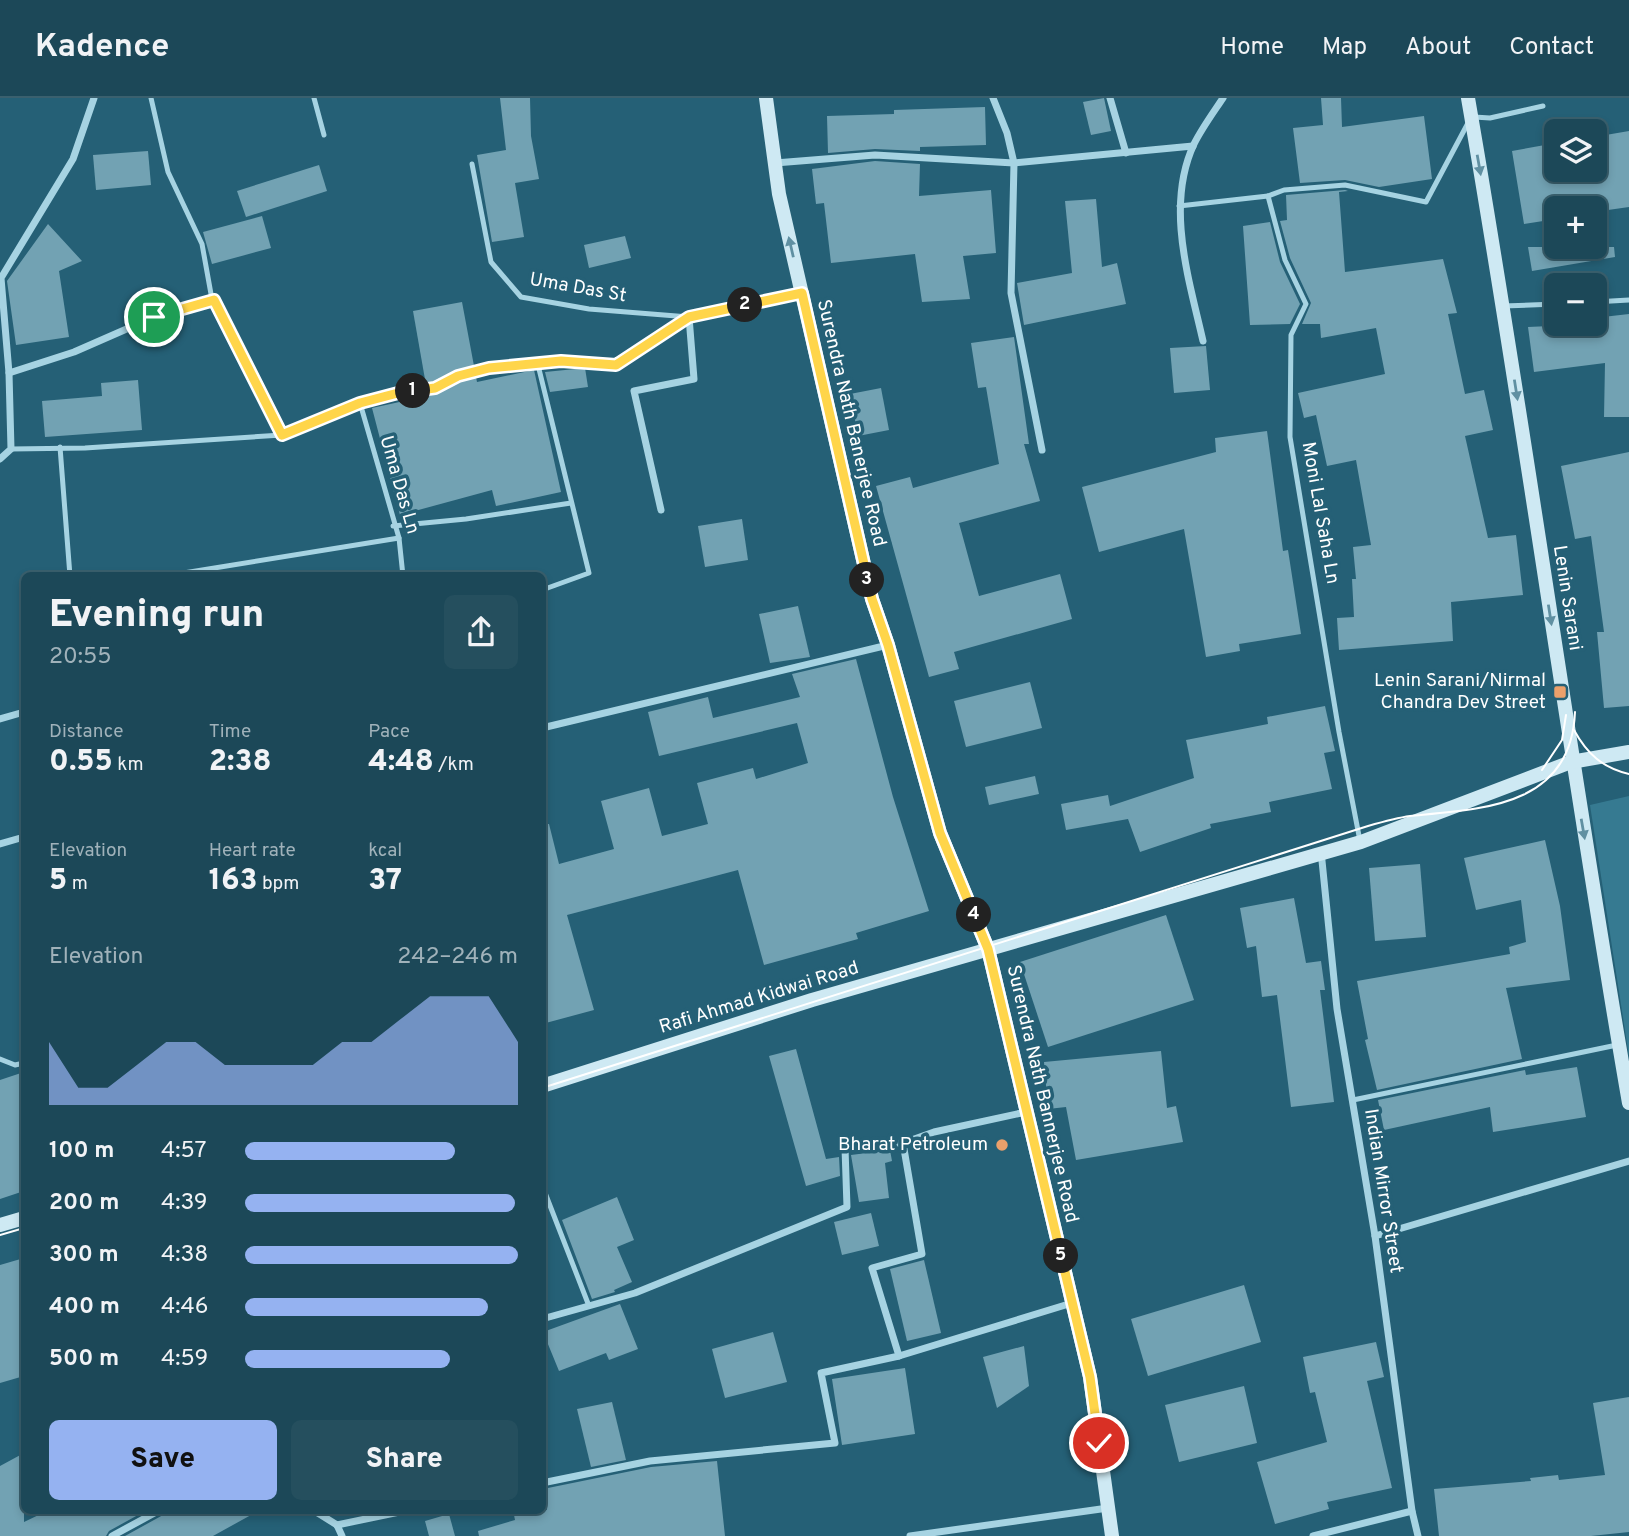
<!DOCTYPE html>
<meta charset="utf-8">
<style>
body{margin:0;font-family:Overpass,sans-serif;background:#254f5e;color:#f1f3f6;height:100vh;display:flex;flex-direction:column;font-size:26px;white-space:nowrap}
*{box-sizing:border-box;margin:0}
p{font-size:23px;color:#a0b2ba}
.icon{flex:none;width:38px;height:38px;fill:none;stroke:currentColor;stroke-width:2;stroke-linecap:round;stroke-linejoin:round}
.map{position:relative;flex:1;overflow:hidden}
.details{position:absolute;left:21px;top:474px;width:525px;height:942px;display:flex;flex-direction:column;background:#1c4858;border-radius:10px;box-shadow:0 4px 10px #0003,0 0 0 2px #3a606e}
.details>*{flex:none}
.controls{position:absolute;left:1544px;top:21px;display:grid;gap:14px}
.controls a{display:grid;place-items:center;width:63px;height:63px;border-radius:10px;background:#1c4858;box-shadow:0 4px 10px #0003,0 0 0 2px #3a606e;font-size:35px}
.pin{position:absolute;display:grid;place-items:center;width:60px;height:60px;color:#fff;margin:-30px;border:4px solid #fff;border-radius:50%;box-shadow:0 2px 7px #0007}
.km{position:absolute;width:35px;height:35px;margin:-18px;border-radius:50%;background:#222;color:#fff;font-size:19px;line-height:35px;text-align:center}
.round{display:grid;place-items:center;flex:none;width:74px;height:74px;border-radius:10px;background:#254f5e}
.head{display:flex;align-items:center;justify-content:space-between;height:119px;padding:0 28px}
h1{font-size:38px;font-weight:800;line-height:52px}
.metrics{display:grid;grid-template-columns:repeat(3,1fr);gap:10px;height:119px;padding:7px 28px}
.metrics div{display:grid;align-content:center}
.metrics b{font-size:30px;font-weight:800}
.metrics small{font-size:19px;font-weight:400}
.metrics p{font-size:19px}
.chart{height:196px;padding:14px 28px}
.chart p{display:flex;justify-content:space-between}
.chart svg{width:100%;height:126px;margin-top:7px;fill:#95b2f1;opacity:.7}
.primary-button{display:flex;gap:14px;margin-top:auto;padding:14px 28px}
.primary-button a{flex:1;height:80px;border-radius:10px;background:#95b2f1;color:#111;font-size:28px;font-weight:800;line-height:80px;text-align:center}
.primary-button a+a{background:#254f5e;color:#f1f3f6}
ul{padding:0 28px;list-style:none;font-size:23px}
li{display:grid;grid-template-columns:112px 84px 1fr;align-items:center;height:52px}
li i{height:18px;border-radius:9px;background:#95b2f1}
header{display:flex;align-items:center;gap:42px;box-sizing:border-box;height:98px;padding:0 35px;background:#1c4858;border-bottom:2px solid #3a606e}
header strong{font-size:33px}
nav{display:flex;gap:38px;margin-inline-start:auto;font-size:24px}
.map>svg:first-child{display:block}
.green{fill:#367a91}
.building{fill:#72a2b3}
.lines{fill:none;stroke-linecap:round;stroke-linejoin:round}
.lane{stroke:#a6d3e2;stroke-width:5}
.street{stroke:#a6d3e2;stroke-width:7}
.secondary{stroke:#cee9f3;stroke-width:14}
.tram{stroke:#fff;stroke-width:2}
.oneway{fill:#6090a2}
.route-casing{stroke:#fff;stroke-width:14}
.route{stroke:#ffd54a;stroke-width:9}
.poi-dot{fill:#eba06b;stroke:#256076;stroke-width:2.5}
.labels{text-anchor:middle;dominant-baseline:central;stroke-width:7;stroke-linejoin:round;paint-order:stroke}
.street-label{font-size:19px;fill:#fff;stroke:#256076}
.poi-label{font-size:19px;fill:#fff;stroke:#256076;text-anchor:end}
</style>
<header>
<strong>Kadence</strong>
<nav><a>Home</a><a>Map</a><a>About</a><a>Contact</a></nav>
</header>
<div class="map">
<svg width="1629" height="1438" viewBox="0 0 1629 1438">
<rect width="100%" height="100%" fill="#256076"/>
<!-- green -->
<polygon class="green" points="1629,698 1629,958 1590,707"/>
<!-- building -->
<g class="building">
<polygon points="500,0 530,0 531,38 539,81 515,85 524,139 492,144 477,57 506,52"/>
<polygon points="1104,0 1111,33 1091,37 1083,4"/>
<polygon points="1321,0 1341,0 1342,29 1424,18 1432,81 1379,89 1345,82 1300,85 1293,30 1323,27"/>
<polygon points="985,9 986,47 920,49 920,53 875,51 828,55 827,18 894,16 894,12"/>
<polygon points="1629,33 1629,109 1594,114 1594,110 1556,110 1556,121 1524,126 1512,53 1556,45 1556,72 1594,72 1594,39"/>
<polygon points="148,53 151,87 96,92 93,57"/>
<polygon points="875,63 920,66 919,98 991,92 996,155 963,158 970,201 922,204 915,156 831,165 824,105 816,106 812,71"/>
<polygon points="319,67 327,93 246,119 237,93"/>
<polygon points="1345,92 1348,93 1339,94 1345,174 1443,161 1457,215 1448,216 1465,296 1484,292 1493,332 1465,338 1488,440 1516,437 1523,497 1451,504 1453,543 1339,552 1337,520 1354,519 1352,481 1356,481 1353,449 1371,447 1356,362 1327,368 1316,317 1304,320 1298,295 1385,276 1376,230 1321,240 1320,226 1302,226 1311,205 1290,160 1280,123 1287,122 1286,97"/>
<polygon points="1096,101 1102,169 1117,165 1126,206 1024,227 1017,185 1072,175 1065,103"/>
<polygon points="262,118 271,150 212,166 203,134"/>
<polygon points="1270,124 1280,164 1300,206 1290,226 1250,227 1243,128"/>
<polygon points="48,126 82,163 59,173 69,239 16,247 7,183"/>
<polygon points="625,138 631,160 589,170 584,147"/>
<polygon points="1528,149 1614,149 1615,159 1532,173"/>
<polygon points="462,204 474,268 426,287 413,213"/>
<polygon points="1629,216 1629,319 1604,319 1605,265 1534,274 1528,229 1594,226 1594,220"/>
<polygon points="1014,239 1029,346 1024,346 1040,403 959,425 979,498 1060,476 1072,521 954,554 959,571 929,579 876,388 910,379 913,390 999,366 986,289 978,290 971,245"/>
<polygon points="1206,248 1210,292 1174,295 1170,250"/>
<polygon points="585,270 588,289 550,294 545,274"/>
<polygon points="534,272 561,394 496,408 492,392 400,417 372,310 436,296 460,283 476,279 477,284"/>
<polygon points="138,282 142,332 45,339 42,303 102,298 101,285"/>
<polygon points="881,290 889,332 858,338 850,296"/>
<polygon points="1267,333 1283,453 1288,452 1301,536 1239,546 1240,553 1206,559 1184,431 1099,454 1082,389 1216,354 1215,340"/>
<polygon points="1629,354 1629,608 1604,610 1597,534 1604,534 1591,438 1575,441 1561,368"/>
<polygon points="742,421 748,462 705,469 698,428"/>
<polygon points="798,508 810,559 770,565 759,516"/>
<polygon points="856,561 893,699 929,813 856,835 858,841 764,867 738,772 567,817 594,912 542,926 542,726 549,726 559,766 614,751 601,703 649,690 662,738 708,726 697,685 753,670 756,681 808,665 797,625 659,658 648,614 708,599 713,620 800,599 792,576"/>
<polygon points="1030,584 1042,630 966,649 954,603"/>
<polygon points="1325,608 1335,653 1324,655 1332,691 1269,704 1271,714 1210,726 1211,730 1140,754 1128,721 1066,732 1061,706 1108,697 1110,708 1194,680 1186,642 1268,626 1267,619"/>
<polygon points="1035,678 1039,696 989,707 985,689"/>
<polygon points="1545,742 1560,808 1570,882 1506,890 1522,961 1377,992 1365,942 1368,941 1357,883 1510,856 1509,849 1526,844 1521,802 1476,812 1464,760"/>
<polygon points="1420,766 1426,839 1375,843 1369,770"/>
<polygon points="1294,800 1306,865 1321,863 1325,892 1320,892 1334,1004 1291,1009 1277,897 1262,899 1256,848 1247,850 1240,810"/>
<polygon points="1166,817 1194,902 1048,949 1020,864"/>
<polygon points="796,951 826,1061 839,1059 840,1078 806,1088 769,958"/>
<polygon points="1161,953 1167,1010 1176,1008 1183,1044 1076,1062 1066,1009 1048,1011 1044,964"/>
<polygon points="1577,969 1586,1019 1493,1034 1490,1009 1384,1032 1378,1002 1525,972 1526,977"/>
<polygon points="24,974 24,1093 0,1101 0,982"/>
<polygon points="890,1052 892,1063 885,1065 889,1100 859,1104 851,1057"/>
<polygon points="617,1099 634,1142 617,1149 632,1184 614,1192 615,1194 592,1201 562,1122"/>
<polygon points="871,1115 879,1148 842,1157 834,1124"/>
<polygon points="24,1160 24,1278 0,1285 0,1167"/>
<polygon points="924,1162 941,1235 907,1243 890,1171"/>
<polygon points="1244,1187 1261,1244 1148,1278 1131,1221"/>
<polygon points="620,1206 638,1251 609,1262 606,1255 559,1273 543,1234"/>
<polygon points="773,1234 787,1284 725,1300 712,1251"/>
<polygon points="1376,1244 1384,1279 1367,1283 1392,1390 1327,1404 1329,1411 1275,1426 1257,1364 1327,1344 1315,1294 1310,1295 1303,1259"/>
<polygon points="1024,1248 1029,1288 997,1310 983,1259"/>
<polygon points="905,1270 915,1336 842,1347 832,1281"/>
<polygon points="1244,1288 1257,1345 1179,1364 1165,1307"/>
<polygon points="1629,1299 1629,1434 1591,1438 1439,1438 1434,1391 1531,1383 1530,1380 1558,1377 1559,1382 1605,1377 1593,1305"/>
<polygon points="612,1304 626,1362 591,1369 577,1311"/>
<polygon points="24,1355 24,1424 49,1412 147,1412 109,1433 106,1438 0,1438 0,1368"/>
<polygon points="717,1363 725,1438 479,1438 478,1433 515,1422 513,1412 547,1412 543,1391 651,1369"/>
<polygon points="166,1412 260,1412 213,1438 125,1438 163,1417"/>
<polygon points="449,1416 455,1438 429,1438 425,1423"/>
</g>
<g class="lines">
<!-- lane -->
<g class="lane">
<polyline points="151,0 168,74 202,146 211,196 282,337"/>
<polyline points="314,0 324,37"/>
<polyline points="1474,19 1490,20 1543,8"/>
<polyline points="472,66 491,164 521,199 589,211 689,219"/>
<polyline points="1268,98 1285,162 1306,206 1291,237 1290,339 1339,634 1360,743"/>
<polyline points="1179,108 1268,98 1284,92 1345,87 1426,104 1468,25"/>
<polyline points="1594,204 1629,202"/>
<polyline points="1503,208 1556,206"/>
<polyline points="538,267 589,475 542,492"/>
<polyline points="360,305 399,440 403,478"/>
<polyline points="60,349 70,478"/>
<polyline points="11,351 85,350 282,337 360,305 398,295 435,291 458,278 489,270 561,263 616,267 689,219 800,195"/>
<polyline points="393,428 466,421 571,405"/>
<polyline points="165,478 399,440"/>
<polyline points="0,961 15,967 24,965"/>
<polyline points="1353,1002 1617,947"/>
<polyline points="542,1087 589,1208"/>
</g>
<!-- street -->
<g class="street">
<polyline points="993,0 1007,35 1014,65 1011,195 1042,352"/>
<polyline points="1110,0 1126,55"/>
<polyline points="775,65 875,57 1014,65 1193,48"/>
<path d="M 1203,243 C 1189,181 1165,108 1194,46 C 1202,30 1213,15 1223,0"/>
<polyline points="9,275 74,254 154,219 214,202"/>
<polyline points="0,361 11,351 9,275 1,180 73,61 94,0"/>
<polyline points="661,412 634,293 694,281 689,219"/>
<polyline points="0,621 24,614"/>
<polyline points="542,630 888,547"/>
<polyline points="0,746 24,739"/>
<polyline points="1321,753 1337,911 1375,1138 1412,1413 1418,1438"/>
<polyline points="1375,1138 1629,1063"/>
<polyline points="542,1221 635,1195 847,1109 845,1050 903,1045 934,1034 1026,1014"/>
<polyline points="899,1258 1072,1205"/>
<polyline points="542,1385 650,1363 835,1345 821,1275 899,1258 872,1170 922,1156 903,1045"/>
<polyline points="313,1412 337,1427 342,1438"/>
<polyline points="337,1427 409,1412"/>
<polyline points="112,1438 160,1412"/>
<polyline points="910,1438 1108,1410"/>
<polyline points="1313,1438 1412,1413"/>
</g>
<!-- secondary -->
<g class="secondary">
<polyline points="766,0 779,96 872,501 888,547 940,735 988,851 1090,1279 1112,1438"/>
<path d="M 1468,0 C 1526,334 1571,671 1629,1005"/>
<polyline points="542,988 812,902 1361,744 1571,664 1629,654"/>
<polyline points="0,1127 24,1120"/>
</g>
<!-- tram -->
<g class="tram">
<path d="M 1574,632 C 1587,656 1603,670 1629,676"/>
<polyline points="1542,672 1562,642 1566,617"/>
<path d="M 542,990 L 1368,728 C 1382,724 1396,720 1410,718 C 1483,711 1571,709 1575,614"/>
<polyline points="0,1137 24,1130"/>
</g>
</g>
<!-- one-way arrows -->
<defs><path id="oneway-solid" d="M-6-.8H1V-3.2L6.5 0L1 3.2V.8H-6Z" transform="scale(1.75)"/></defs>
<g class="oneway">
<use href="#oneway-solid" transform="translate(1479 67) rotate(80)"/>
<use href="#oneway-solid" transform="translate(791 149) rotate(-103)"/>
<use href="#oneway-solid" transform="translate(1516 292) rotate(81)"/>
<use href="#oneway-solid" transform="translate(1550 517) rotate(81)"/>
<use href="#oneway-solid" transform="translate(1583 731) rotate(80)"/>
</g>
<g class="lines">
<defs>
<polyline id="route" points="154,219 214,202 282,337 360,305 398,295 435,290 458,278 489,270 561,263 616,267 689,219 802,195 872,501 888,547 940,735 988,851 1090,1279 1099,1345"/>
</defs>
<!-- route casing -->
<use href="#route" class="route-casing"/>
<!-- route -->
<use href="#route" class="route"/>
</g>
<!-- markers -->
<g class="poi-dot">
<rect x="1553" y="587" width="14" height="14" rx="3.5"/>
<circle cx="1002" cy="1047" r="7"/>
</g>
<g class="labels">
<!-- street labels -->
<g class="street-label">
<text transform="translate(578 190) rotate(10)">Uma Das St</text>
<text transform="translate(851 325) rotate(77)">Surendra Nath Banerjee Road</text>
<text transform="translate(399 387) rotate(74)">Uma Das Ln</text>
<text transform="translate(1320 415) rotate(80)">Moni Lal Saha Ln</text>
<text transform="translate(1567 500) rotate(81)">Lenin Sarani</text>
<text transform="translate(759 900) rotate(-17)">Rafi Ahmad Kidwai Road</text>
<text transform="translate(1042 996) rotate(77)">Surendra Nath Bannerjee Road</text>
<text transform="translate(1383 1093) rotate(81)">Indian Mirror Street</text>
</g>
<!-- poi labels -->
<g class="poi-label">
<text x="1546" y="583">Lenin Sarani/Nirmal<tspan x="1546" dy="22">Chandra Dev Street</tspan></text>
<text x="988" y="1047">Bharat Petroleum</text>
</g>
</g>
</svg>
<div class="controls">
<a><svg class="icon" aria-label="layers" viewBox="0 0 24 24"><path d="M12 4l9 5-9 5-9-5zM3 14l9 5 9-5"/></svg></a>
<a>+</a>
<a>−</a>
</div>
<div class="pin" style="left:154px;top:219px;background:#1e9e55"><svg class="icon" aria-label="arrive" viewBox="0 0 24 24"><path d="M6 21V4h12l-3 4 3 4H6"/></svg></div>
<div class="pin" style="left:1099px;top:1345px;background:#d93025"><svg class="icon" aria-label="check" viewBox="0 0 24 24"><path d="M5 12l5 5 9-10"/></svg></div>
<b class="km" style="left:413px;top:293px">1</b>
<b class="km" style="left:745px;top:207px">2</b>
<b class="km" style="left:867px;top:482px">3</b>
<b class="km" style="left:974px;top:817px">4</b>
<b class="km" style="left:1061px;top:1158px">5</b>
<section class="details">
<div class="head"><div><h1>Evening run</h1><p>20:55</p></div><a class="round"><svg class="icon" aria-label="share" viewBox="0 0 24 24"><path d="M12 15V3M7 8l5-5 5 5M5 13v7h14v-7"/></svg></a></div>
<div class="metrics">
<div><p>Distance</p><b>0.55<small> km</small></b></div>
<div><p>Time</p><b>2:38</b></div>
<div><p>Pace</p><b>4:48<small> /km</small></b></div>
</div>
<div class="metrics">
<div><p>Elevation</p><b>5<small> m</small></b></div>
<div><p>Heart rate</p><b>163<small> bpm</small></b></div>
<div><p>kcal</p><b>37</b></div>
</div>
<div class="chart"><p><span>Elevation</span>242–246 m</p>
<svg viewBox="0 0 160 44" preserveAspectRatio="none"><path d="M0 44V22L10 38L20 38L30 30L40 22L50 22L60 30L70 30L80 30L90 30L100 22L110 22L120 14L130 6L140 6L150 6L160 22V44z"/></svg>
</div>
<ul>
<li><b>100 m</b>4:57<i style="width:77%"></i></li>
<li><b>200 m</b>4:39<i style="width:99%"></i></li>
<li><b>300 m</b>4:38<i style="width:100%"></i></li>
<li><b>400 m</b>4:46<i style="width:89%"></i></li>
<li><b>500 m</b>4:59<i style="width:75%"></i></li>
</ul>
<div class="primary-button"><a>Save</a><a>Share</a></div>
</section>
</div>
